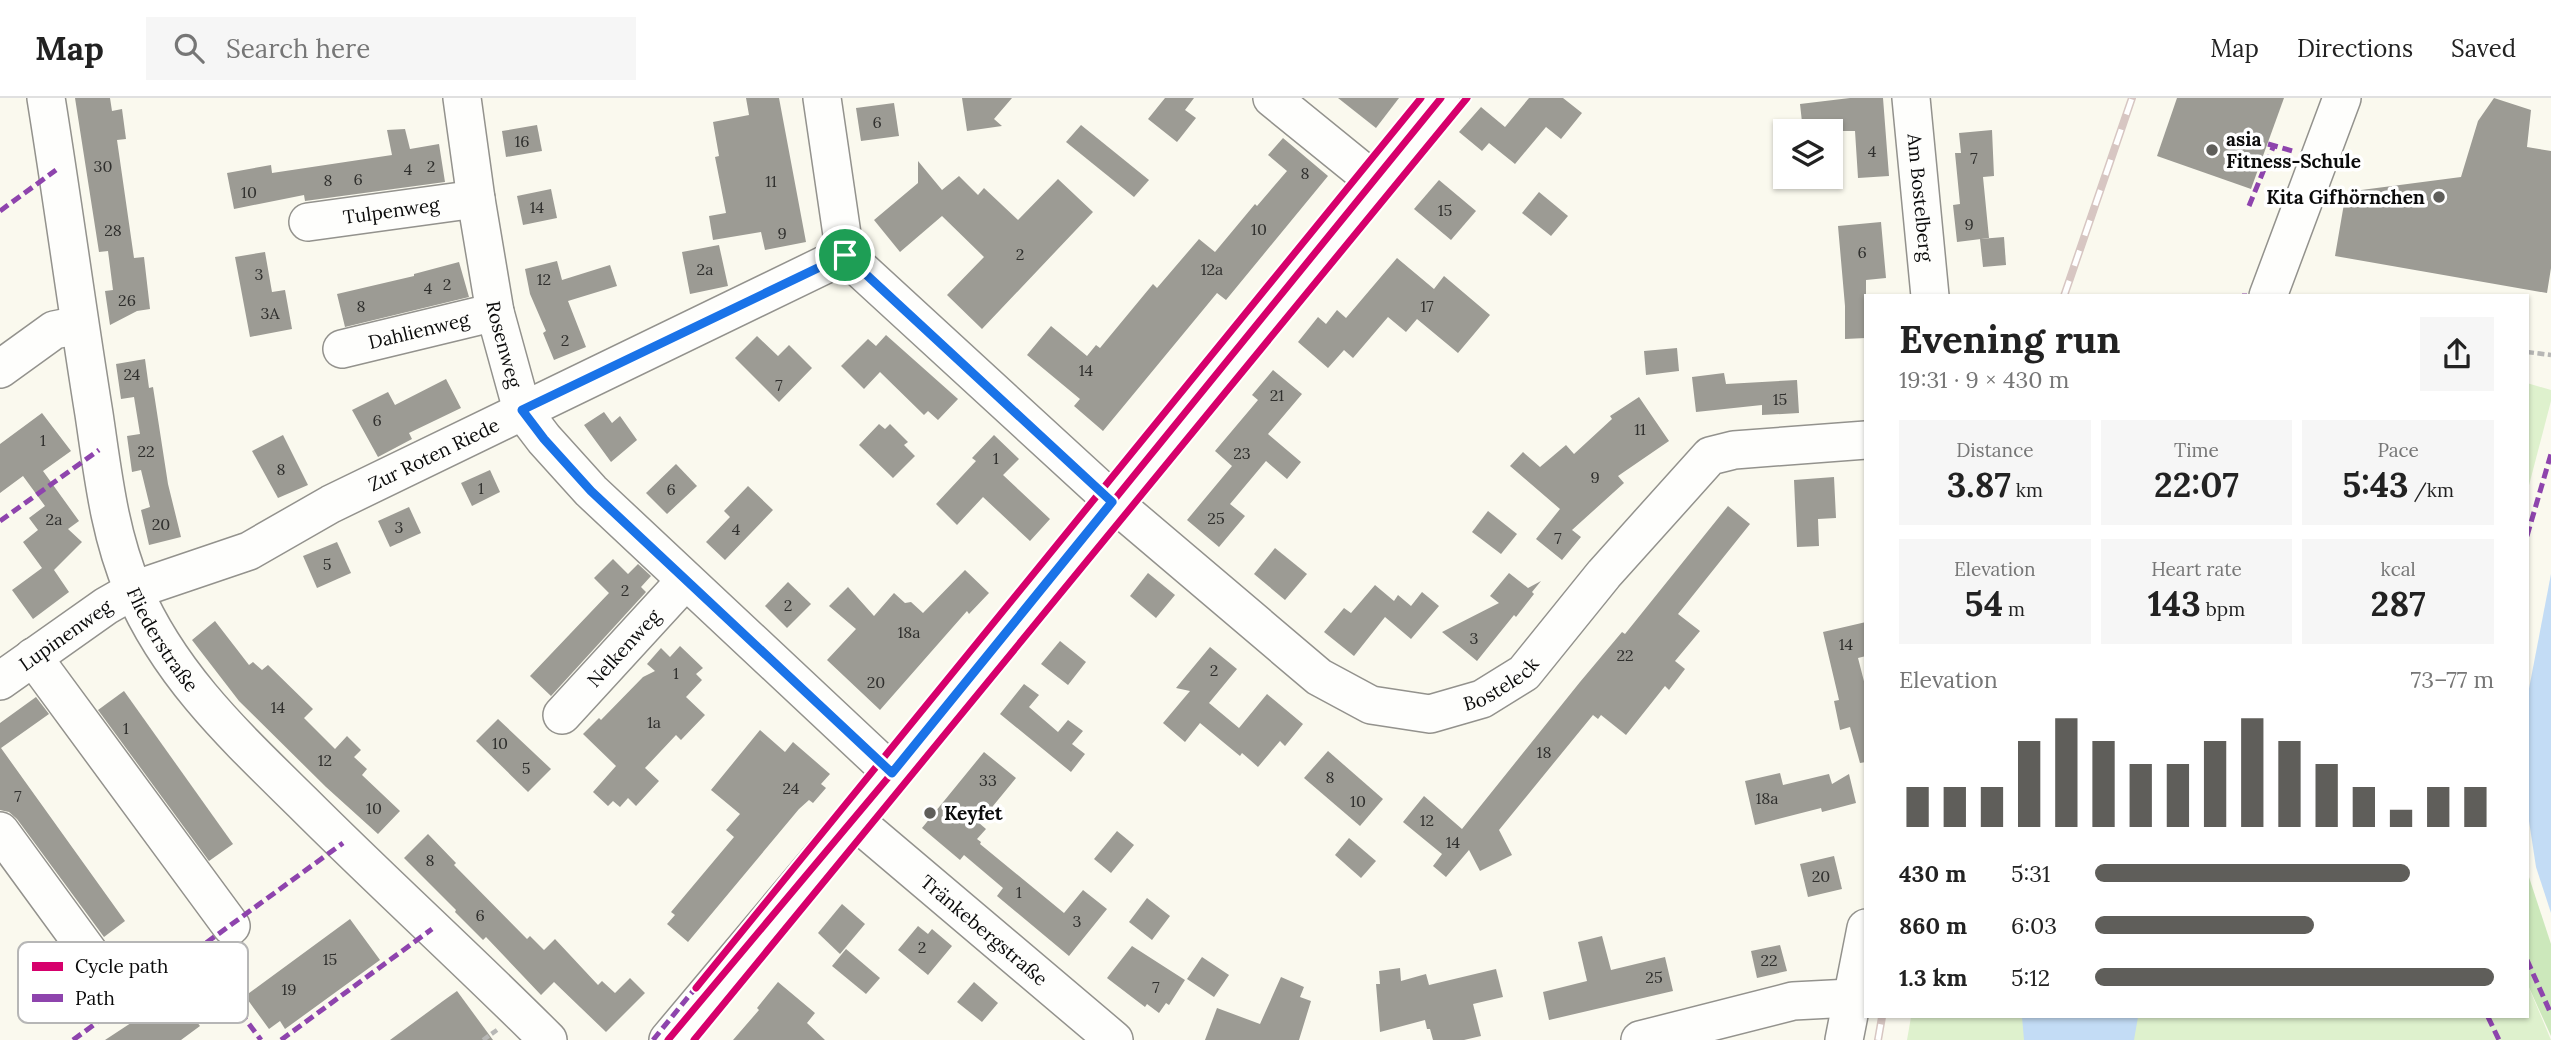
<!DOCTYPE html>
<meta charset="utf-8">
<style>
body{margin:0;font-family:Lora,serif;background:#f6f6f6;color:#222;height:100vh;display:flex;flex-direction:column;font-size:26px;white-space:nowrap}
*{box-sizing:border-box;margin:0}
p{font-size:23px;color:#767676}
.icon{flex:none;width:38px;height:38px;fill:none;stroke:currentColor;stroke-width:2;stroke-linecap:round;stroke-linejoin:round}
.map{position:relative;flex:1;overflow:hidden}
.sheet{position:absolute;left:1864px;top:196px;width:665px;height:724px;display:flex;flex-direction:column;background:#fff;border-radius:0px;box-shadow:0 2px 5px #0004}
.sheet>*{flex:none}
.tools{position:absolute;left:1773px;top:21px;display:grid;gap:14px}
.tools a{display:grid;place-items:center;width:70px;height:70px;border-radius:0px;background:#fff;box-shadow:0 2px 5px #0004;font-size:35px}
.pin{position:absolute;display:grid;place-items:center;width:60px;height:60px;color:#fff;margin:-30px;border:4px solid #fff;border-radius:50%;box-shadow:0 2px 7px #0007}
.round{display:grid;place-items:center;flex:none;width:74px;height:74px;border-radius:0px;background:#f6f6f6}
.overview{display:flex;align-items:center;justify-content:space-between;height:119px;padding:0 35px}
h1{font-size:38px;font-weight:700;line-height:52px}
.metrics{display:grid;grid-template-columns:repeat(3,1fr);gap:10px;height:119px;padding:7px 35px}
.metrics div{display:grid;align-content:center;border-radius:0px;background:#f6f6f6;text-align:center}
.metrics b{font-size:35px;font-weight:700}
.metrics small{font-size:19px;font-weight:400}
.metrics p{font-size:19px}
.chart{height:196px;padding:14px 35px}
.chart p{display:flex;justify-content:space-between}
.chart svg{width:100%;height:126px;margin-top:7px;stroke:#5f5e5a;stroke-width:6}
ul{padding:0 35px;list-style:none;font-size:23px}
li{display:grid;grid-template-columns:112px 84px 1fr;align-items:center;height:52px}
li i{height:18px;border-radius:9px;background:#5f5e5a}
header{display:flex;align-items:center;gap:42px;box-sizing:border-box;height:98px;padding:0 35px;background:#fff;border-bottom:2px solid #e0e0e0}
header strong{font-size:33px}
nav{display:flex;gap:38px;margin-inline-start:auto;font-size:24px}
.search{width:490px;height:63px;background:#f6f6f6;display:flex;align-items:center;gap:18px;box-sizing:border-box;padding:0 24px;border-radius:0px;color:#767676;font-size:26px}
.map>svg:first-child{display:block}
.green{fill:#def1cd}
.forest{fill:#cce8bb}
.water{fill:#c3dcf5}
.building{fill:#9c9b94}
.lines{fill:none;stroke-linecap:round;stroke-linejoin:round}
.minor-casing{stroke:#93928d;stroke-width:40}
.path{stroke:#b7b7b5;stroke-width:4.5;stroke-dasharray:7 3.5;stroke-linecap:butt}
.minor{stroke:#fefefc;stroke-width:37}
.rail-casing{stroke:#d7c6c2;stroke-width:8}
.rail{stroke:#fff;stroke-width:5;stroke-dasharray:16;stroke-linecap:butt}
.quiet{stroke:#8e44ad;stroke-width:5;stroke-dasharray:10 5;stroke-linecap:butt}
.cycleway-casing{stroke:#fff;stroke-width:11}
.cycleway{stroke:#d6006c;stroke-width:7}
.route-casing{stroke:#fff;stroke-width:14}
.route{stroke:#1a73e8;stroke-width:9}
.poi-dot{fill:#5f5e5a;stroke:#fff;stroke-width:2.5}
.labels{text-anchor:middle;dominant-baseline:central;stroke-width:7;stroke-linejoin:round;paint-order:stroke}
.number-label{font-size:16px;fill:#2f2f2d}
.poi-label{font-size:19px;font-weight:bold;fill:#0b0b0b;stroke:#fff;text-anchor:start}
.street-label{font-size:19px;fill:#0b0b0b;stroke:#fff}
.key{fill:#fff;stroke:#b6b6b6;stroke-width:2}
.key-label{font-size:19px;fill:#0b0b0b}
</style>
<header>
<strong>Map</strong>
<div class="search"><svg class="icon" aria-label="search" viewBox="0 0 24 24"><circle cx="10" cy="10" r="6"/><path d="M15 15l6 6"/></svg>Search here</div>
<nav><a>Map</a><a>Directions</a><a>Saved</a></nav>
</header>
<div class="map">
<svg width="2551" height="942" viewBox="0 0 2551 942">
<rect width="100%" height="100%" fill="#faf9ee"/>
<!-- green -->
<g class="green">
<polygon points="2527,285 2551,292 2551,303 2527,395"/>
<polygon points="2527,885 2551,942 1907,942 1911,919 2527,919"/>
</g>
<!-- forest -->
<polygon class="forest" points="2527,773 2551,846 2551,938 2527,885"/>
<!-- water -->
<g class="water">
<polygon points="2551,476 2551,815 2536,769 2527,710 2527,601"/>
<polygon points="2022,919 2138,919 2134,942 2024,942"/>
</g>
<!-- building -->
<g class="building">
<polygon points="75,0 110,0 112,13 122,11 126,41 117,42 134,160 144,159 150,211 137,213 110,227 105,193 113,192 108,153 99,154"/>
<polygon points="746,0 779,0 806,144 765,152 761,134 713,142 709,118 726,115 715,59 719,58 713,24 749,17"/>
<polygon points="962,0 1012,0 994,21 1002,28 967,33"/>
<polygon points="1165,0 1194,0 1185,12 1196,20 1177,44 1148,21"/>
<polygon points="1338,0 1399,0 1376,30"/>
<polygon points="1529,0 1563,0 1582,15 1561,41 1546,29 1515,66 1489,45 1482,53 1459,34 1481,9 1505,29"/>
<polygon points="1850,0 1883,0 1889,78 1858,80 1855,33 1803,33 1800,6"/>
<polygon points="2177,0 2284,0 2251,91 2157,58"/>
<polygon points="2494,0 2531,12 2527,49 2551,53 2551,170 2547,195 2335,158 2346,94 2461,79 2478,23"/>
<polygon points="894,5 899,38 861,43 856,10"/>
<polygon points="537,27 542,53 506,59 502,33"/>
<polygon points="1081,27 1149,82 1134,99 1066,44"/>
<polygon points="405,31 410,51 439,46 445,84 305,103 304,97 234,111 227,75 271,67 272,75 392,57 387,32"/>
<polygon points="1992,32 1994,78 1983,79 1989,140 1957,144 1953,107 1960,106 1955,55 1961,55 1959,35"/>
<polygon points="1283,40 1328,78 1226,202 1217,195 1103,333 1074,308 1080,301 1027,257 1051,228 1087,258 1096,247 1100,250 1153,186 1157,190 1199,141 1215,154 1255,106 1257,108 1287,73 1268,57"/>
<polygon points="918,63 942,92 959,78 978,97 984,90 1018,122 1058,81 1093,114 982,231 947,197 984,159 942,118 900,154 874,122 918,85"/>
<polygon points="1439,82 1476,113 1451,142 1414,111"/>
<polygon points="551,91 557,120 523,127 517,98"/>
<polygon points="1539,94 1568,118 1551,138 1522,115"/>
<polygon points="1881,124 1886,180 1866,182 1866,240 1845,241 1845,208 1838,128"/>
<polygon points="2004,139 2006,167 1983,169 1980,141"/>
<polygon points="719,147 728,188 690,196 682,154"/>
<polygon points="265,154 272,194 285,192 292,231 250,239 235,159"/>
<polygon points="1397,160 1434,191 1444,178 1490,217 1458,255 1417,221 1406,234 1388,219 1353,260 1344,252 1328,270 1298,244 1318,219 1326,226 1337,212 1346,220"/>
<polygon points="557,163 562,182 610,167 617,188 568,203 586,249 554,262 543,235 546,233 530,196 525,171"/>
<polygon points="459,164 469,199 345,229 337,196 414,178 414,176"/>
<polygon points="886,237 958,301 938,322 928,313 924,317 880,274 864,291 841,268 868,241 876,248"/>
<polygon points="757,238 778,258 789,247 812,270 779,304 735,260"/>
<polygon points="1677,250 1679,273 1646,277 1644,253"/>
<polygon points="145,261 149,290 153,289 168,386 181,439 149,447 141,412 150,409 141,372 132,374 127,338 140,336 134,299 121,301 116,266"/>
<polygon points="1273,272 1302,296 1268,336 1301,364 1287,381 1266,363 1230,406 1245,418 1219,449 1187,422 1232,368 1215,353 1258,302 1252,297"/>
<polygon points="1724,275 1726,286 1797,282 1799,315 1762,317 1762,307 1696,314 1692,279"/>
<polygon points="446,281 461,310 409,335 412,341 378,359 352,312 388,294 395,307"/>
<polygon points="1639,299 1669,343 1618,378 1624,385 1572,432 1581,439 1562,462 1536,441 1560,411 1510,368 1523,354 1540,369 1566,347 1574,356 1612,321 1610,318"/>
<polygon points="604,314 612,325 620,318 637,342 611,364 584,327"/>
<polygon points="42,315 71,353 43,373 79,423 68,431 82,444 54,472 69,494 33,521 12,492 42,470 23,444 38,432 29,420 45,408 23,378 0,395 0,346"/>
<polygon points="879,326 885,331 890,326 908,344 904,347 915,358 893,380 859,347"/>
<polygon points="283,337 308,387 278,400 252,353"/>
<polygon points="994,337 1019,361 1003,377 1050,421 1030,443 983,399 957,427 936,406 976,363 972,360"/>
<polygon points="676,366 697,388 667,416 646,395"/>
<polygon points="490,372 500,394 472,408 461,385"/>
<polygon points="1834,379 1836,420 1818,421 1819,448 1797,449 1794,382"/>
<polygon points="748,388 773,412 725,462 706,444 730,419 724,413"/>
<polygon points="1728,408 1750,426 1678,516 1700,533 1675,563 1685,571 1669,592 1665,588 1626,637 1601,617 1598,621 1593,617 1499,732 1512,757 1480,773 1469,752 1446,779 1433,768 1442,756 1403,724 1424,698 1462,731 1580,584 1622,534 1625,536"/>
<polygon points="409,409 421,435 390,449 378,423"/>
<polygon points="1488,413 1517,436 1501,456 1472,434"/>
<polygon points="337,444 351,475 317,490 303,458"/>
<polygon points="1275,450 1307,476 1285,502 1254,476"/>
<polygon points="613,461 628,476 638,466 651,478 641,489 646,494 551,598 530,578 609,495 594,480"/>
<polygon points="965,472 989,495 969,516 967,513 880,612 827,562 856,531 829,508 848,489 874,518 894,495 905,505 911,504 923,515"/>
<polygon points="1148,475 1175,497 1156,520 1130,498"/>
<polygon points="1509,475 1528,490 1541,483 1532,494 1534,496 1516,519 1514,517 1477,563 1442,534 1499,505 1490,498"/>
<polygon points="788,484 811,506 787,530 765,508"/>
<polygon points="1375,487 1394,503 1398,497 1411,508 1422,494 1439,508 1411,541 1385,519 1354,558 1324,534 1344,510 1351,515"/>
<polygon points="215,523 249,567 253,564 262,572 268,567 313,611 304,620 335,651 347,638 361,652 354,659 367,671 362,677 400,713 378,736 326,689 239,603 192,542"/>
<polygon points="1866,524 1866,558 1858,560 1866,591 1866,664 1860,665 1850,629 1840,632 1834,603 1839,602 1823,534"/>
<polygon points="1060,543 1086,564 1068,587 1041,566"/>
<polygon points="680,548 703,570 696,576 702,582 686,599 705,617 681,642 676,637 645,670 659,683 636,708 628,700 620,709 613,703 608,708 593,694 616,668 583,636 599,620 601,622 643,579 655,573 647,566 661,550 670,559"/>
<polygon points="1210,549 1237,571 1209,605 1239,630 1267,596 1303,626 1285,648 1280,643 1258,669 1242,655 1240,658 1200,625 1185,644 1163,625 1190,593 1176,590"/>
<polygon points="1024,586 1039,597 1029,609 1058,634 1068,622 1083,633 1072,646 1085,656 1071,674 1000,616"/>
<polygon points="124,593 233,746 209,763 98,612"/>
<polygon points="36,599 49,616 1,650 125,823 104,839 17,721 9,714 0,712 0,625"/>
<polygon points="498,621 551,671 528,694 476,643"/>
<polygon points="760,632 785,654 793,644 830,676 821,686 826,690 813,705 809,702 799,711 688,844 667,826 675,817 671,814 734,739 726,732 740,716 711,692"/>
<polygon points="1328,653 1383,701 1360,728 1304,680"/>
<polygon points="984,654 1016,680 979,725 986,731 977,741 981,744 980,746 1064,815 1083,792 1107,811 1069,858 997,798 1003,790 964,757 960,762 922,730"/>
<polygon points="1780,675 1783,687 1829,676 1832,686 1849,676 1856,705 1822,714 1821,710 1755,727 1745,683"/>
<polygon points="1117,733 1134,747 1111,775 1094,761"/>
<polygon points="428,736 456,765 454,767 527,841 530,838 544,852 555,841 598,887 602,883 615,895 630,880 645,895 606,934 554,884 541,897 486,839 483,842 455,814 456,812 404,760"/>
<polygon points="1349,740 1376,763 1361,780 1335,757"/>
<polygon points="1834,758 1842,791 1808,799 1800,766"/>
<polygon points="1147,800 1170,818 1152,842 1129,824"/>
<polygon points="842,806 865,826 840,856 818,835"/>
<polygon points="350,821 380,862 285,931 280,923 269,931 245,898"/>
<polygon points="918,828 928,836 932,831 952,848 928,877 898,852"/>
<polygon points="1602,838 1611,872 1665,859 1673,893 1549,922 1543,894 1587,883 1578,844"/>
<polygon points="1780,847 1787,873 1757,880 1751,853"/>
<polygon points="1132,848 1185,882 1169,907 1166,905 1159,915 1147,906 1145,909 1107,880"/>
<polygon points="846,851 880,880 866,896 832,868"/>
<polygon points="1202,859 1229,877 1214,899 1187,881"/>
<polygon points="1400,870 1401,883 1426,876 1429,887 1496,871 1503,899 1473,906 1481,938 1464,942 1433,942 1430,931 1427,931 1425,922 1380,934 1376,886 1380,886 1379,873"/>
<polygon points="1281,879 1304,889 1300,899 1311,903 1299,942 1205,942 1217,910 1260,926"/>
<polygon points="778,884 815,915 807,925 825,942 733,942 759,912 757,910"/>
<polygon points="974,884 998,905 982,924 957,904"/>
<polygon points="457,893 493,942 390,942 443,903"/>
<polygon points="164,899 175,914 184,907 200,928 181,942 105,942 137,921"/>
</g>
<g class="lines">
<defs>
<g id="minor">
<path id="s1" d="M 46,0 C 63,105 77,211 94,316 C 103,376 109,435 133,491 C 170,578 236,639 302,704 C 383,785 468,862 548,942"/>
<path id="s2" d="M 462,0 L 476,101 L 495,214 L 522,312 L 544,341 L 591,393 L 892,675"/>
<path id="s3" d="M 822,0 L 845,157 L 1127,416 L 1319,579 L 1371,607 L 1430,616 L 1482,601 L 1524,575 L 1604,476 L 1710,358 L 1734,352 L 1866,342"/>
<polyline points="1272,0 1373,82"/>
<path id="s4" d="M 1911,0 L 1930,198"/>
<path id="s5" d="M 308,124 L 476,101"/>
<polyline points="2268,198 2342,0"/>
<path id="s6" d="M 342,251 L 495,214"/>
<polyline points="0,271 54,232 79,227"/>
<polyline points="33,559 231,828"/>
<path id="s7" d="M 0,583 L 106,508 L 134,492 L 249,453 L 331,406 L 845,157"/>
<path id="s8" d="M 562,617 L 685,483"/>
<path id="s9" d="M 853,721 L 1114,942"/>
<polyline points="0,733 125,904"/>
<polyline points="668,942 892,675 1441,0"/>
<polyline points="1640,942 1793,903 1851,900"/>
<polyline points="1844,942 1866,830"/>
</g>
</defs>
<!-- minor casing -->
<use href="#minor" class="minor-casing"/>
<!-- path -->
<g class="path">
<polyline points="2527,254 2551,257"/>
<polyline points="483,942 497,932"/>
</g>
<!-- minor -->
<use href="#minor" class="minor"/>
<defs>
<g id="rail">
<polyline points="2064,198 2132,0"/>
<polyline points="1878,942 1882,919"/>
</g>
</defs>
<!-- rail casing -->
<use href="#rail" class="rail-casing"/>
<!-- rail -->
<use href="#rail" class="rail"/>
<!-- quiet -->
<g class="quiet">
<polyline points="2268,46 2296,54"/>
<polyline points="2249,108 2274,47"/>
<polyline points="0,113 56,72"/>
<polyline points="2242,198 2247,198"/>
<polyline points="0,423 99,352"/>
<polyline points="2527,438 2551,356"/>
<polyline points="195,854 261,942"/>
<polyline points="2527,862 2551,916"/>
<polyline points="2488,919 2499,942"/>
<polyline points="73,942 343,745"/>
<polyline points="281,942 432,831"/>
<polyline points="653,942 698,887"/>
</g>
<defs>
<g id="cycleway">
<polyline points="696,890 1421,0"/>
<polyline points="668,942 892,675 1441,0"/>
<polyline points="694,942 1467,0"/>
</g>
</defs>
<!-- cycleway casing -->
<use href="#cycleway" class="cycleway-casing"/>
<!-- cycleway -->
<use href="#cycleway" class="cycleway"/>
</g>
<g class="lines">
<defs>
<polygon id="route" points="845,157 1112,404 892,675 591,393 544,341 522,312"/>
</defs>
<!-- route casing -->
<use href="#route" class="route-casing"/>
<!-- route -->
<use href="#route" class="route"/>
</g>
<!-- markers -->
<g class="poi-dot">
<circle cx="2212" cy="52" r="7"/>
<circle cx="2439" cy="99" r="7"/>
<circle cx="930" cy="715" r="7"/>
</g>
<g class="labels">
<!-- number labels -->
<g class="number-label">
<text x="877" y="24">6</text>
<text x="522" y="43">16</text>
<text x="1872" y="53">4</text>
<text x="1974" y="60">7</text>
<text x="103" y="68">30</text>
<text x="431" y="68">2</text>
<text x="408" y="71">4</text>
<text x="1305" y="75">8</text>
<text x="358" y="81">6</text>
<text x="328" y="82">8</text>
<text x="771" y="83">11</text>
<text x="249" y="94">10</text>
<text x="537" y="109">14</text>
<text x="1445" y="112">15</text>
<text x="1969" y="126">9</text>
<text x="1259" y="131">10</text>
<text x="113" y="132">28</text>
<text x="782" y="135">9</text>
<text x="1862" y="154">6</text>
<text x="1020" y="156">2</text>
<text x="705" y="171">2a</text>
<text x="1212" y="171">12a</text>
<text x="259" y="176">3</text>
<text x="544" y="181">12</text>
<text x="447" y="186">2</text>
<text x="428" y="190">4</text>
<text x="127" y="202">26</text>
<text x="361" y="208">8</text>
<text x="1427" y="208">17</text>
<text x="270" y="215">3A</text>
<text x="565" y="242">2</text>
<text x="1086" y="272">14</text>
<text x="132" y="276">24</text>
<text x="779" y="287">7</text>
<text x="1277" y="297">21</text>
<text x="1780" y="301">15</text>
<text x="377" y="322">6</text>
<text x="1640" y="331">11</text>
<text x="43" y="342">1</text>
<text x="146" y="353">22</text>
<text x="1242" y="355">23</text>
<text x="996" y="360">1</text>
<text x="281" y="371">8</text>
<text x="1595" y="379">9</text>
<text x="481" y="390">1</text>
<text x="671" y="391">6</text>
<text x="1216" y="420">25</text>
<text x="54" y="421">2a</text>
<text x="161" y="426">20</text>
<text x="399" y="429">3</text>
<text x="736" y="431">4</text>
<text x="1558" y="440">7</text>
<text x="327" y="466">5</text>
<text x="625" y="492">2</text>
<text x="788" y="507">2</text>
<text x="909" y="534">18a</text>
<text x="1474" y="540">3</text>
<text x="1846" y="546">14</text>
<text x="1625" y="557">22</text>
<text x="1214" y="572">2</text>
<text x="676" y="575">1</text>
<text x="876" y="584">20</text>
<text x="278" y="609">14</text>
<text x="654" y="624">1a</text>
<text x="126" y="630">1</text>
<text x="500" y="645">10</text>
<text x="1544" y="654">18</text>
<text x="325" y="662">12</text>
<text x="526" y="670">5</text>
<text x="1330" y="679">8</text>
<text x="988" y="682">33</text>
<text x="791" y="690">24</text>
<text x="18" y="698">7</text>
<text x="1767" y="700">18a</text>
<text x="1358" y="703">10</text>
<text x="374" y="710">10</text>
<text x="1427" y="722">12</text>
<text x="1453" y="744">14</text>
<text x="430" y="762">8</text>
<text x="1821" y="778">20</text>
<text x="1019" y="794">1</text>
<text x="480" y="817">6</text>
<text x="1077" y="823">3</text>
<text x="922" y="849">2</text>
<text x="330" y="861">15</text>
<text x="1769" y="862">22</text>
<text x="1654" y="879">25</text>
<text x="1156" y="889">7</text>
<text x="289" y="891">19</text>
</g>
<!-- poi labels -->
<g class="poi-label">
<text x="2226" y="41">asia<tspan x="2226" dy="22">Fitness-Schule</tspan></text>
<text x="2425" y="99" text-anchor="end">Kita Gifhörnchen</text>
<text x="944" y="715">Keyfet</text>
</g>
<!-- street labels -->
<g class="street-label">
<text stroke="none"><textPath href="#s4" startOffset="100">Am Bostelberg</textPath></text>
<text stroke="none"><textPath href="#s5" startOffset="84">Tulpenweg</textPath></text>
<text stroke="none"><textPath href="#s6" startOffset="79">Dahlienweg</textPath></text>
<text stroke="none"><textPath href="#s2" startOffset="250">Rosenweg</textPath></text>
<text stroke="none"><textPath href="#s7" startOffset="492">Zur Roten Riede</textPath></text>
<text stroke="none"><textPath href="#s7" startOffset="80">Lupinenweg</textPath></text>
<text stroke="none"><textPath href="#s1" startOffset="558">Fliederstraße</textPath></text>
<text stroke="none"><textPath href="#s8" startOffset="91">Nelkenweg</textPath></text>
<text stroke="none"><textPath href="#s3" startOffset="990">Bosteleck</textPath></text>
<text stroke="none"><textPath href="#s9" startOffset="172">Tränkebergstraße</textPath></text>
</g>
</g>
<!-- legend -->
<rect x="18" y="844" width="230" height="81" rx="10" class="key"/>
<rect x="32" y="864" width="31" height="9" fill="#d6006c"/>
<rect x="32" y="896" width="31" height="8" fill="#8e44ad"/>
<g class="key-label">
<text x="75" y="875">Cycle path</text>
<text x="75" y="907">Path</text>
</g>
</svg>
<div class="tools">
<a><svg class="icon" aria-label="layers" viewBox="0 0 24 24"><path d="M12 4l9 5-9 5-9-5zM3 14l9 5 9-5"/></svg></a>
</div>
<div class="pin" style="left:845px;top:157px;background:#1e9e55"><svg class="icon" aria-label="arrive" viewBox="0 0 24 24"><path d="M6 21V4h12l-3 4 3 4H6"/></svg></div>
<section class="sheet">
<div class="overview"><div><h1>Evening run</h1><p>19:31 · 9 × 430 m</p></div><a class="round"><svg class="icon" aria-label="share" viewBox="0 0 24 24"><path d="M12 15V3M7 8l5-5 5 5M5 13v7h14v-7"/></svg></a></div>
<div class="metrics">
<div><p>Distance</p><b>3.87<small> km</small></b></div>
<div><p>Time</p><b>22:07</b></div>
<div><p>Pace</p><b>5:43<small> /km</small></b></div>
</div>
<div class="metrics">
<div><p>Elevation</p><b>54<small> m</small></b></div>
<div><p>Heart rate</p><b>143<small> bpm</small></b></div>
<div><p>kcal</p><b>287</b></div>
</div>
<div class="chart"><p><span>Elevation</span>73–77 m</p>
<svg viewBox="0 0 160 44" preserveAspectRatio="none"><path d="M5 44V30M15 44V30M25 44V30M35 44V14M45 44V6M55 44V14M65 44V22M75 44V22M85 44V14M95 44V6M105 44V14M115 44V22M125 44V30M135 44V38M145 44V30M155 44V30"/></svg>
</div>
<ul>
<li><b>430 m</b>5:31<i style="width:79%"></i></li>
<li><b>860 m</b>6:03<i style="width:55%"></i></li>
<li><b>1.3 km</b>5:12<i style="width:100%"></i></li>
</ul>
</section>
</div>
